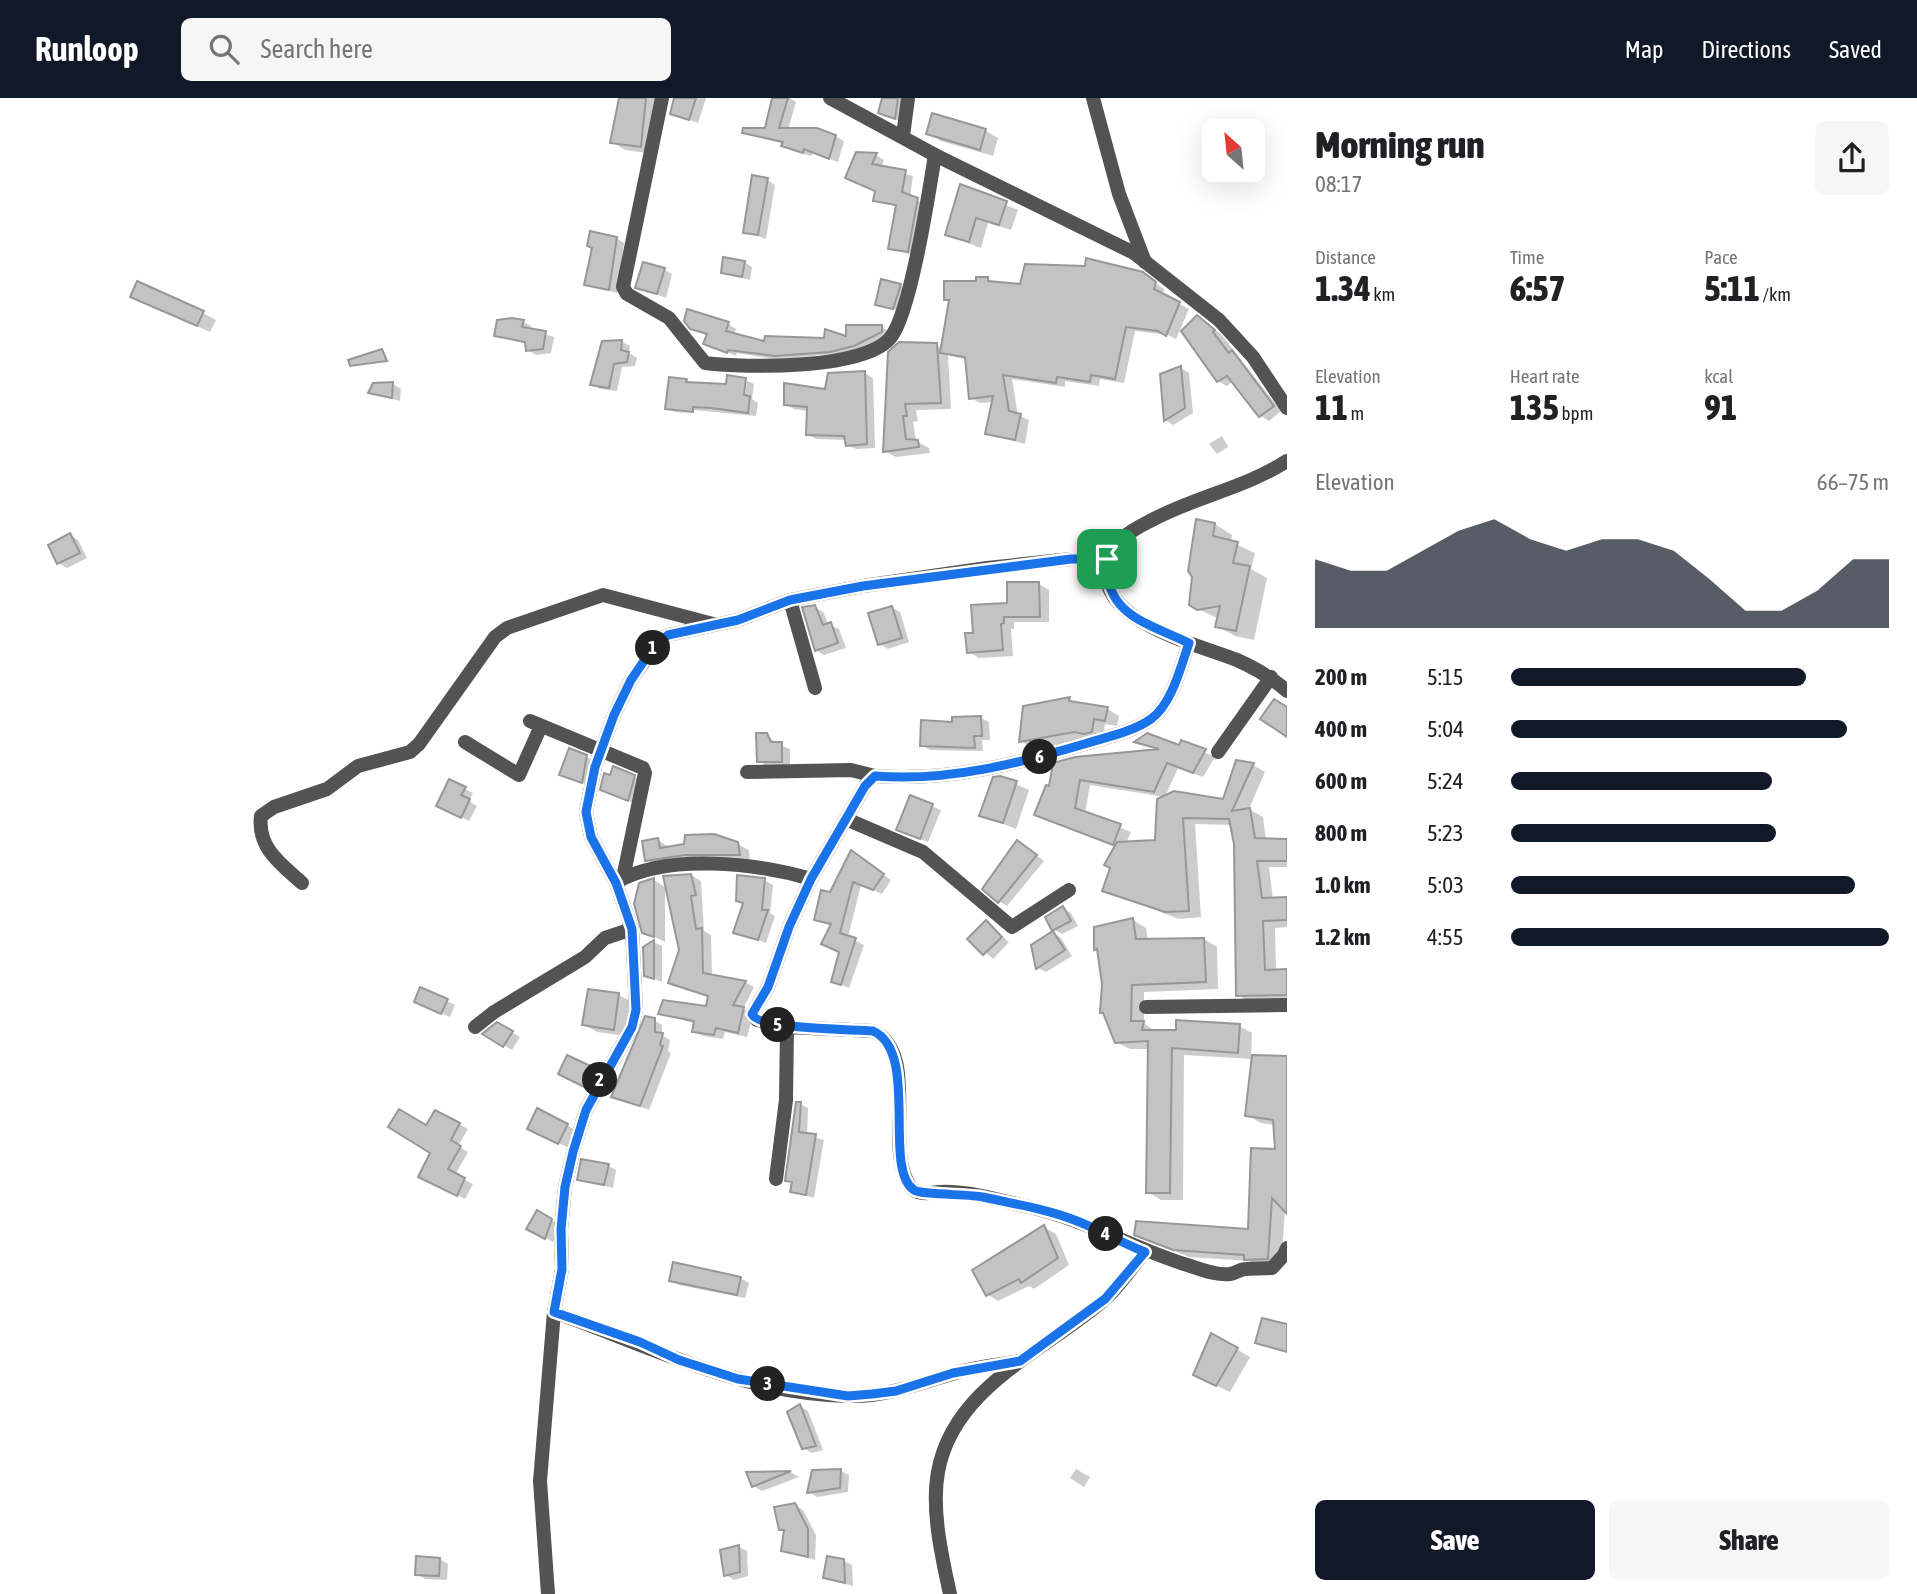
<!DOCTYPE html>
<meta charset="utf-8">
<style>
body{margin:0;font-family:"Asap Condensed",sans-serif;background:#f6f6f6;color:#202124;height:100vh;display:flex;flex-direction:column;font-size:26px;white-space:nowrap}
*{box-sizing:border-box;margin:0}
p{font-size:23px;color:#757577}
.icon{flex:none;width:38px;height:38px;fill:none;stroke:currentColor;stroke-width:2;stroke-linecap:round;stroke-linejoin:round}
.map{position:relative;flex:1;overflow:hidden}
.drawer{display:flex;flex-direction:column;background:#fff;width:630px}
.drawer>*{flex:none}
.needle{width:46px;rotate:333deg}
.controls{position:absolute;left:1202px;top:21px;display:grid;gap:14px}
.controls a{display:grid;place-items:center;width:63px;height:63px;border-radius:10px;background:#fff;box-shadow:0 7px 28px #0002;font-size:35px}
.pin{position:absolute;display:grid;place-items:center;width:60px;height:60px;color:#fff;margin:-30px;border-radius:14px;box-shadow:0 4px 10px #0006}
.km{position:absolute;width:35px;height:35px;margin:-18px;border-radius:50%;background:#222;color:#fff;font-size:19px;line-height:35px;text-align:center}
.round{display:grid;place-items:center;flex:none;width:74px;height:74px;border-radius:10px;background:#f6f6f6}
.summary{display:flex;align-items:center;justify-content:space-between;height:119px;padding:0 28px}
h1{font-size:38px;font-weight:800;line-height:52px}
.figures{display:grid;grid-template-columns:repeat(3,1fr);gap:10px;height:119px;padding:7px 28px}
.figures div{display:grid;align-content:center}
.figures b{font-size:35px;font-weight:800}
.figures small{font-size:19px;font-weight:400}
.figures p{font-size:19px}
.chart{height:196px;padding:14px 28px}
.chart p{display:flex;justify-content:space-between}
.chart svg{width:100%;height:126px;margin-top:7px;fill:#111827;opacity:.7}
.action{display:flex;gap:14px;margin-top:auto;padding:14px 28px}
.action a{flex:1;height:80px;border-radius:10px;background:#111827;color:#fff;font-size:28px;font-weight:800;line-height:80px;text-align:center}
.action a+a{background:#f6f6f6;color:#202124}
ul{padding:0 28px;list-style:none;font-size:23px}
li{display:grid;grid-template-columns:112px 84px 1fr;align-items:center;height:52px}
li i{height:18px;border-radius:9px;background:#111827}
header{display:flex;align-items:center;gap:42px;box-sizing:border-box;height:98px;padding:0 35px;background:#111827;color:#fff}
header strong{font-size:33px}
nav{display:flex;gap:38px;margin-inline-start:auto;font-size:24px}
.search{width:490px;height:63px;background:#f6f6f6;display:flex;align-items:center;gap:18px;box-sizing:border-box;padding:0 24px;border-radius:10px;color:#757577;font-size:26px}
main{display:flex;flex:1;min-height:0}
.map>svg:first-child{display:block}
.shadow{fill:#0003}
.building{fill:#c3c3c3;stroke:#979797;stroke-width:2}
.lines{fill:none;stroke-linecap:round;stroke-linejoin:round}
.minor{stroke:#535353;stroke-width:14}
.route-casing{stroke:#fff;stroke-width:14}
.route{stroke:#1a73e8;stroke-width:9}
</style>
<header>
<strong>Runloop</strong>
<div class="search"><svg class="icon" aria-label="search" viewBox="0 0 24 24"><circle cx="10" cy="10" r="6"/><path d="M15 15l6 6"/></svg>Search here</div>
<nav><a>Map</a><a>Directions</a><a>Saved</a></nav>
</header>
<main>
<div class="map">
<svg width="1287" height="1496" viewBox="0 0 1287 1496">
<rect width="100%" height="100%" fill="#fff"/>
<!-- shadow -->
<g class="shadow">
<polygon points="621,0 660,0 654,56 625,52 612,44"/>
<polygon points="675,0 706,0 698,25 672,15"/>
<polygon points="773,0 790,0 796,4 788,32 835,38 844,43 838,64 813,55 811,58 791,52 784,46 744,34 766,31"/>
<polygon points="884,0 909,0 904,25 880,14"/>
<polygon points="934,18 986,33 998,40 993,58 941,43 928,35"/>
<polygon points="857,56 876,57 884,62 881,69 913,78 910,99 926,106 916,158 890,150 897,109 875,102 876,93 847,80"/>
<polygon points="767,82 775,87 766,141 745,134"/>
<polygon points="961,89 1018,112 1011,132 988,125 981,150 947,137"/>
<polygon points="616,140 624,145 617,195 586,186"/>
<polygon points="744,164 752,169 750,182 722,174"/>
<polygon points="664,172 672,176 666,200 637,189"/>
<polygon points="987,180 995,185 1021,187 1152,182 1164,191 1163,197 1189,211 1176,241 1168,237 1135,233 1124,285 1100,281 1099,288 1065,283 1065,289 1012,281 1018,317 1029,322 1025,346 987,335 993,304 980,305 971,300 967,262 948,257 951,311 916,312 918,323 913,324 916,343 929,350 930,355 896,359 884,353 890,254 936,247 943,251 951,203 946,201"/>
<polygon points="900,187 908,192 902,214 877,206"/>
<polygon points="145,205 203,215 216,222 210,234"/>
<polygon points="1198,219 1221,236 1281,313 1269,323 1261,318 1233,283 1227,288 1218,283"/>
<polygon points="523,224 531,228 530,232 554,239 551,255 536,257 528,252 527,246 496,237"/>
<polygon points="728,226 736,231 734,237 765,245 848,241 882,229 890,234 863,252 780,262 737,255 736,258 706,245 709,237 691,229"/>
<polygon points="621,243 630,248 629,255 637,260 635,268 622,269 617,293 600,291 592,286"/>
<polygon points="382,253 389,264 352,267"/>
<polygon points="1181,270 1189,275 1193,315 1173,327 1165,322"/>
<polygon points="864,275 873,280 875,350 856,351 847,347 847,342 816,341 808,336 808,313 794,311 786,306 826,293"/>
<polygon points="746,281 741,306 744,306 747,283 754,286 752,301 758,305 756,318 674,310 674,313 701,317 675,314 667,310 686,282 693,286 728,288"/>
<polygon points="393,286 401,291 400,303 370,295"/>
<polygon points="1222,338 1228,349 1217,356 1209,346"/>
<polygon points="1215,426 1232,437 1231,444 1255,455 1251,471 1267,480 1254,542 1235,538 1217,528 1219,521 1198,511"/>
<polygon points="70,437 78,442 87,460 67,470 59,465"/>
<polygon points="1039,486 1049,492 1049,524 1014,524 1014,531 1011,531 1013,558 979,560 969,554 974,536"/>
<polygon points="814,509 823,514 829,527 839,531 846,550 824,557 816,552"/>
<polygon points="891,509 900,514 909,544 888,551 880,546"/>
<polygon points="1069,601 1078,606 1107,611 1119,618 1117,628 1105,626 1103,640 1032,650 1021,643"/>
<polygon points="981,620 989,624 990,642 982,642 983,653 930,652 921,647 954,626"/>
<polygon points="766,636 777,646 790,651 790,668 767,668 759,663"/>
<polygon points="1137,644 1179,649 1182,644 1215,659 1203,679 1178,670 1165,699 1090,687 1085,716 1131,734 1126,745 1157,743 1158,702 1225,703 1253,667 1265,674 1249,711 1263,719 1266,742 1287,742 1287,769 1269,769 1273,801 1287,800 1287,829 1275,830 1276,873 1287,873 1287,903 1250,904 1238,897 1236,746 1232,727 1195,726 1201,819 1179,821 1105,793 1116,749 1036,717 1047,689 1157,652"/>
<polygon points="586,659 594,663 590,688 561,676"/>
<polygon points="634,679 642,683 637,706 611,696"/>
<polygon points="1000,679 1029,692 1016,731 981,717"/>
<polygon points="465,691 473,695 469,703 477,708 469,723 447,712"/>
<polygon points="911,699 941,712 928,744 906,736"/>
<polygon points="658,742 670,750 737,746 749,752 750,763 658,768 647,762"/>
<polygon points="1018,744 1044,763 1007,808 999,803"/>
<polygon points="859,759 891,782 882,796 861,787 848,839 864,847 849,890 833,883 841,854 832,828 816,821"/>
<polygon points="691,777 701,783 704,833 711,837 712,878 745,884 754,889 743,911 753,916 747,939 725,934 723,941 703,938 694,933 696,926 660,915 707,910 710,899 670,884 681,852"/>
<polygon points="654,782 665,789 665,844 643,833 640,786"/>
<polygon points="764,782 773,787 770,815 775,818 766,845 735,834"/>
<polygon points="1063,810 1071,815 1078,828 1062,836 1053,831"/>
<polygon points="1133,822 1146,830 1148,842 1204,841 1217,849 1218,891 1144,894 1144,925 1156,934 1239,928 1252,935 1251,959 1274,962 1285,1112 1281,1168 1260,1169 1250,1163 1189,1159 1136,1136 1249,1133 1277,1053 1275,1027 1261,1025 1247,1017 1253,961 1184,957 1183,1102 1161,1102 1148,1094 1149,951 1130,951 1116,944 1100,853 1095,851"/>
<polygon points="986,825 1009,844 993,861 970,841"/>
<polygon points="1053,835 1061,840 1072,858 1046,874 1038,870"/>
<polygon points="654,844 662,848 662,884 646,877 644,850"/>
<polygon points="589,893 619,897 632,904 626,938 597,934 584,927"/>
<polygon points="447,903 455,907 450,919 424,908"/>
<polygon points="654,922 662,927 662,937 670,942 668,953 671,955 649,1012 614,999"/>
<polygon points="498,926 520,939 512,952 485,936"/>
<polygon points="568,960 605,978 595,993 568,980"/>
<polygon points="800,1006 808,1010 807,1037 824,1042 814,1100 792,1093 794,1086 787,1082"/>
<polygon points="436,1014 468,1031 458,1048 468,1054 455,1077 473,1086 465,1101 428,1083 432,1054 427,1030"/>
<polygon points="567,1027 575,1032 567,1049 537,1035"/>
<polygon points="608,1068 616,1072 613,1090 579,1081"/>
<polygon points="538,1115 560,1127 553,1144 529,1130"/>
<polygon points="1044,1129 1056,1136 1069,1167 1034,1191 1029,1188 998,1203 987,1196"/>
<polygon points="740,1180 749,1185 745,1200 679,1187 671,1182"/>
<polygon points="1212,1237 1250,1259 1230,1294 1208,1284"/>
<polygon points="800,1308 808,1313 823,1352 812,1355 803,1350"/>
<polygon points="1076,1371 1090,1379 1084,1389 1070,1380"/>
<polygon points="841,1373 849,1377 848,1394 817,1399 809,1394"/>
<polygon points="790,1374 799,1379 762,1393 753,1388 749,1376"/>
<polygon points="795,1407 803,1412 816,1437 815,1462 783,1452 786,1434 781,1431"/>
<polygon points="739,1449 747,1453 748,1478 734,1482 726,1477 722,1453"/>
<polygon points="440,1461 448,1466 447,1482 425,1481 417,1476"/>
<polygon points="844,1463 852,1467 853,1488 825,1480"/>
</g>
<!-- building -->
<g class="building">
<polygon points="619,0 646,0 641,49 610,45"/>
<polygon points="674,0 696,0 689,22 670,16"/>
<polygon points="772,0 788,0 779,30 817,30 836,37 829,61 804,51 803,55 781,48 783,44 742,35 743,30 765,30"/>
<polygon points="882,0 898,0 895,21 878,15"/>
<polygon points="932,15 986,31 980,52 926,36"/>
<polygon points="856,54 877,55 872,66 906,72 902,94 918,100 908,154 888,151 896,107 873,103 875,93 845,80"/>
<polygon points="752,77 768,80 758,137 743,135"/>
<polygon points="960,86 1007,103 999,127 976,120 969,144 945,137"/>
<polygon points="590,133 617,139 609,192 584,187 592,150 587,148"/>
<polygon points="723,159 745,163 742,179 721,175"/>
<polygon points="1086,160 1143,174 1156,184 1154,191 1180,204 1166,238 1158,233 1126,229 1115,281 1091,277 1090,284 1057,279 1056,285 1003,277 1009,313 1021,316 1015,342 985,336 993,298 969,301 965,259 940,255 949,202 944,202 944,183 976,183 976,179 988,179 988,183 1020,186 1025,166 1085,168"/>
<polygon points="643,164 665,170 657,196 635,190"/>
<polygon points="881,181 901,186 893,211 875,207"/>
<polygon points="137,183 204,213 197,228 130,199"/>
<polygon points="687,211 729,224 726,233 764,243 765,238 824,240 825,231 846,238 846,227 882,227 882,234 854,248 830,254 775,258 728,252 727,255 703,246 707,236 690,231 684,223"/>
<polygon points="1197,217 1215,232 1213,234 1229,255 1232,252 1274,308 1259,319 1227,278 1217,284 1181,233"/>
<polygon points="512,220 524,222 522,229 546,233 543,251 526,253 525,244 494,238 497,222"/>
<polygon points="622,242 621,252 629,254 627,264 614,266 609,290 590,287 602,243"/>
<polygon points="899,244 937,245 941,305 905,306 907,318 903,318 906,341 918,342 919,349 883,354 888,254"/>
<polygon points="382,251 387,263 350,268 348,262"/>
<polygon points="1181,268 1185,310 1164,323 1160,276"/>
<polygon points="865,273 867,346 846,348 844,338 806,337 807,309 784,307 784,285 825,291 828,275"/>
<polygon points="727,277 746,280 744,297 750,298 748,315 711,310 693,309 693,314 665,311 669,279 687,281 686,284 726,286"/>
<polygon points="393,284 392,300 368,295 373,285"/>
<polygon points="1196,421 1215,425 1213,438 1238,444 1233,465 1250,468 1236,533 1215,529 1220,508 1197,512 1189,507 1192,479 1188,473"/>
<polygon points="70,435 80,455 57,466 48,447"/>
<polygon points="1007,484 1039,484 1040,519 1004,519 1004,525 1001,526 1003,552 967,555 965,535 973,535 971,507 1007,505"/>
<polygon points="815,507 823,527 831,524 838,545 815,553 802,509"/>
<polygon points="892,508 902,540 878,547 868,515"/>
<polygon points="1070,599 1069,603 1108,609 1105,623 1094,621 1092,634 1084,636 1074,634 1019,644 1023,608"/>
<polygon points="1274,601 1287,609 1287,639 1260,621"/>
<polygon points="981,618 982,638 974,638 975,650 920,648 921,622 952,624 952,619"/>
<polygon points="756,635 767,635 771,644 782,644 782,664 757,664"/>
<polygon points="1147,635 1179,647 1181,642 1206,651 1193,675 1167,665 1154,694 1080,682 1075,710 1121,726 1113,747 1034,717 1046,687 1049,688 1053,665 1075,659 1159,651 1134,644"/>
<polygon points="569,650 587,657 582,685 559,677"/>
<polygon points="1236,662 1254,665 1232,713 1250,710 1255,740 1287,741 1287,763 1257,763 1262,800 1287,799 1287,822 1263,823 1265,872 1287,871 1287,897 1236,898 1234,746 1229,721 1183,720 1189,813 1165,814 1102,793 1110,770 1104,767 1117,744 1155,742 1157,701 1174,693 1223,701"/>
<polygon points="613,668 635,677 628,703 600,692 604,675 610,677"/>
<polygon points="1000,678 1017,683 1003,725 979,718 993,679"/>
<polygon points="449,681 466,689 461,697 470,701 461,720 436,708"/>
<polygon points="910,697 933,706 920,741 896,732"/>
<polygon points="714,736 738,744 740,757 685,757 645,763 642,743 658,740 660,750 684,746 685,737"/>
<polygon points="1017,742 1037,757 998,805 982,791"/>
<polygon points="851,752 884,776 873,792 853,784 840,835 856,840 841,887 831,884 839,854 821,846 831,826 814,822 821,792 830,794"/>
<polygon points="691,776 696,797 691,798 696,831 702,830 703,875 746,883 733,907 744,909 738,935 716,930 714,937 692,934 694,923 658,916 663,902 706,908 708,898 668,885 679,852 663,778"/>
<polygon points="737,777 765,780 762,812 768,812 758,842 733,835 743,805 736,803"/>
<polygon points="654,780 654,839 642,835 634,806 639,785"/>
<polygon points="1063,808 1071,823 1052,833 1045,819"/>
<polygon points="1133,820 1136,841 1204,840 1206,884 1132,887 1131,923 1144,923 1142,932 1176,932 1176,922 1240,926 1238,955 1172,950 1170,1095 1146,1095 1148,943 1115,945 1103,915 1100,915 1102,886 1097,851 1094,852 1094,829"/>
<polygon points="986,822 1002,839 983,857 967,841"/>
<polygon points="1053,833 1065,852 1036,871 1031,847"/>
<polygon points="654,842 654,881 644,878 643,849"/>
<polygon points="420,889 448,901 441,916 414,904"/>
<polygon points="588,891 619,895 614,932 582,927"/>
<polygon points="645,918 655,920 655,934 663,935 660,947 663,948 640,1008 611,999"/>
<polygon points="497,924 513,933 503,949 482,936"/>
<polygon points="567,957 597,971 586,990 558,976"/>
<polygon points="1252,957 1287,958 1287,1116 1272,1100 1268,1161 1244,1162 1244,1157 1173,1152 1134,1137 1136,1123 1248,1131 1251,1050 1275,1051 1273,1022 1245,1018"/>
<polygon points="796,1004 801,1004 799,1034 816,1036 806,1097 790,1094 792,1084 785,1083"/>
<polygon points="537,1010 568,1026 558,1046 527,1031"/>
<polygon points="399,1011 426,1027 435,1012 460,1025 451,1042 461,1048 448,1071 465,1080 457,1098 418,1079 430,1055 388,1029"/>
<polygon points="581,1061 609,1066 604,1087 577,1082"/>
<polygon points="537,1112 552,1121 545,1141 526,1131"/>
<polygon points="1044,1127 1058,1160 1021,1185 1019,1181 986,1198 972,1172"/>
<polygon points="673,1164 741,1179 737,1197 669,1183"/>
<polygon points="1262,1220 1287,1226 1287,1254 1255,1245"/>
<polygon points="1211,1235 1238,1250 1216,1288 1193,1277"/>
<polygon points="800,1306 816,1348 802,1351 787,1314"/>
<polygon points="841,1371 840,1390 807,1395 812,1372"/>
<polygon points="791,1373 752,1389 746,1374"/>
<polygon points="795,1405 808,1431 808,1459 781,1453 784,1432 779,1432 774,1409"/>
<polygon points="739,1447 740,1474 724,1478 720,1452"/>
<polygon points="416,1458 440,1460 439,1478 415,1477"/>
<polygon points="827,1458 844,1461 845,1485 823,1480"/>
</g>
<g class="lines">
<!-- minor -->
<g class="minor">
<path d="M 662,0 L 623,189 L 627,196 L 669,220 L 705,265 C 745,270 866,272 891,239 C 911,213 929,94 935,57"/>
<polyline points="830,0 935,57 1134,155 1219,222 1253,259 1287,310"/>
<polyline points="1093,0 1119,96 1145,164"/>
<polyline points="903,38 908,0"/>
<path d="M 1287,363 C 1245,390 1194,399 1150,423 C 1130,433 1107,446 1106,471 C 1103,526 1198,546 1237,562 C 1255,570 1272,580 1287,593"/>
<polyline points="790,502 815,590"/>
<polyline points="530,623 643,670 645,675 623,780"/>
<polyline points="465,644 519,677 541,628"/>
<polyline points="1218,654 1271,579"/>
<polyline points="747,674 851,672 875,678"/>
<polyline points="846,721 923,754 1012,829 1069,792"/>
<path d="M 617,784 C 666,755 757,765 811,781"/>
<path d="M 302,785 C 281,766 257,750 261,718 L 274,709 L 327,691 L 358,668 L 410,654 L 419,646 L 495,539 L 507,530 L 603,497 L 713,526"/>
<polyline points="1146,909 1287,907"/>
<polyline points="475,929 494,914 585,859 605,840 632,831"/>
<path d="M 787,929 L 757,922 L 752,916 L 768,889 L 789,829 L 811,781 L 868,683 L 875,678 C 948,684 1021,665 1091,644 C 1111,638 1134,633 1151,621 C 1172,606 1181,568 1189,545"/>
<path d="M 776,1081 L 786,1002 L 787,929 L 873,933 C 921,955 883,1050 910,1088 C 917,1098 929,1095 939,1094 C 968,1092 1000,1103 1029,1109 C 1083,1121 1131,1149 1184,1166 C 1198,1170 1216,1178 1230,1176 C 1236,1175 1240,1171 1246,1171 C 1255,1170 1262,1171 1272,1170 L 1284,1157 L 1287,1150"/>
<path d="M 1020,1263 C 998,1267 974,1269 952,1276 C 918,1286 885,1299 849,1298 C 745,1297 649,1248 554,1214 L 562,1171 L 561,1131 L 565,1089 L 573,1054 L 586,1012 L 632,929 L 636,912 L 632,831 L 616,785 L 591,739 L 586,714 L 595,669 L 614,617 L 631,582 L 655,548 L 668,537 L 738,522 L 790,502 L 863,488 L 987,470 L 1071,461 L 1107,461"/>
<polyline points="548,1496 540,1383 554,1214"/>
<path d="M 950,1496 C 942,1459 931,1412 938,1374 C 953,1289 1045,1253 1104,1202 C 1119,1189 1132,1169 1145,1154"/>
</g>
</g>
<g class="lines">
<defs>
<path id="route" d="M 1071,461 L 1107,461 C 1103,517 1148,525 1189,545 C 1181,568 1172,606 1151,621 C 1134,633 1111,638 1091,644 C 1021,665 948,684 875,678 L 865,688 L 811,781 L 789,829 L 768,889 L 752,916 C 758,932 853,931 873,933 C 920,954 882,1071 914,1092 C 921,1097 969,1096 983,1099 C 1014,1106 1047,1111 1077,1123 C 1100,1132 1122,1145 1145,1154 L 1105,1201 L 1020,1263 L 953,1275 L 896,1293 L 872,1296 L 848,1298 L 738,1281 L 679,1262 L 640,1244 L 554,1214 L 562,1171 L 561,1131 L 565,1089 L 573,1054 L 586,1012 L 632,929 L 636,912 L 632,831 L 616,785 L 591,739 L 586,714 L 595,669 L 614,617 L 631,582 L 654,548 L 668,537 L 738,522 L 790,502 L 863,488 Z"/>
</defs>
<!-- route casing -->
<use href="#route" class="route-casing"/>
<!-- route -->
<use href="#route" class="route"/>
</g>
</svg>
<div class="controls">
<a><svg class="needle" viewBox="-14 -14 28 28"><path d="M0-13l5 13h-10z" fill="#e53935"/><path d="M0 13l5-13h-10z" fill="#757577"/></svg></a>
</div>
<div class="pin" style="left:1107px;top:461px;background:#1e9e55"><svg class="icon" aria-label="arrive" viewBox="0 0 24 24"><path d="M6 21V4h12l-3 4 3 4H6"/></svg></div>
<b class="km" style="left:653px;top:550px">1</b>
<b class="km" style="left:600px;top:982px">2</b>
<b class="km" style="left:768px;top:1286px">3</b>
<b class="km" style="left:1106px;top:1136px">4</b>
<b class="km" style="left:778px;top:927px">5</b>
<b class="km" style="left:1040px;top:659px">6</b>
</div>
<section class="drawer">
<div class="summary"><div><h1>Morning run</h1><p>08:17</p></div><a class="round"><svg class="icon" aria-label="share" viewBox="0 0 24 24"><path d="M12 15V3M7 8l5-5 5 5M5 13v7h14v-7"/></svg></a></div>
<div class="figures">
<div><p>Distance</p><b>1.34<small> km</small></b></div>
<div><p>Time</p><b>6:57</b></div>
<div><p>Pace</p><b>5:11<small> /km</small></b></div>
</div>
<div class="figures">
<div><p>Elevation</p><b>11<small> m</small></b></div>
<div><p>Heart rate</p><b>135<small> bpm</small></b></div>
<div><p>kcal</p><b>91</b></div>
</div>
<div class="chart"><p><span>Elevation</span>66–75 m</p>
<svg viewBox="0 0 160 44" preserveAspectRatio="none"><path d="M0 44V20L10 24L20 24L30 17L40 10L50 6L60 13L70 17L80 13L90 13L100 17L110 27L120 38L130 38L140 31L150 20L160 20V44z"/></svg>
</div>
<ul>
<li><b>200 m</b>5:15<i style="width:78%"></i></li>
<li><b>400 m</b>5:04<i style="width:89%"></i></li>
<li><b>600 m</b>5:24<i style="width:69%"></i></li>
<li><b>800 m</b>5:23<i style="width:70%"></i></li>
<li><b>1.0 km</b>5:03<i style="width:91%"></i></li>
<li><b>1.2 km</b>4:55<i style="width:100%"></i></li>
</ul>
<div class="action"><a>Save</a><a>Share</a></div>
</section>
</main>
